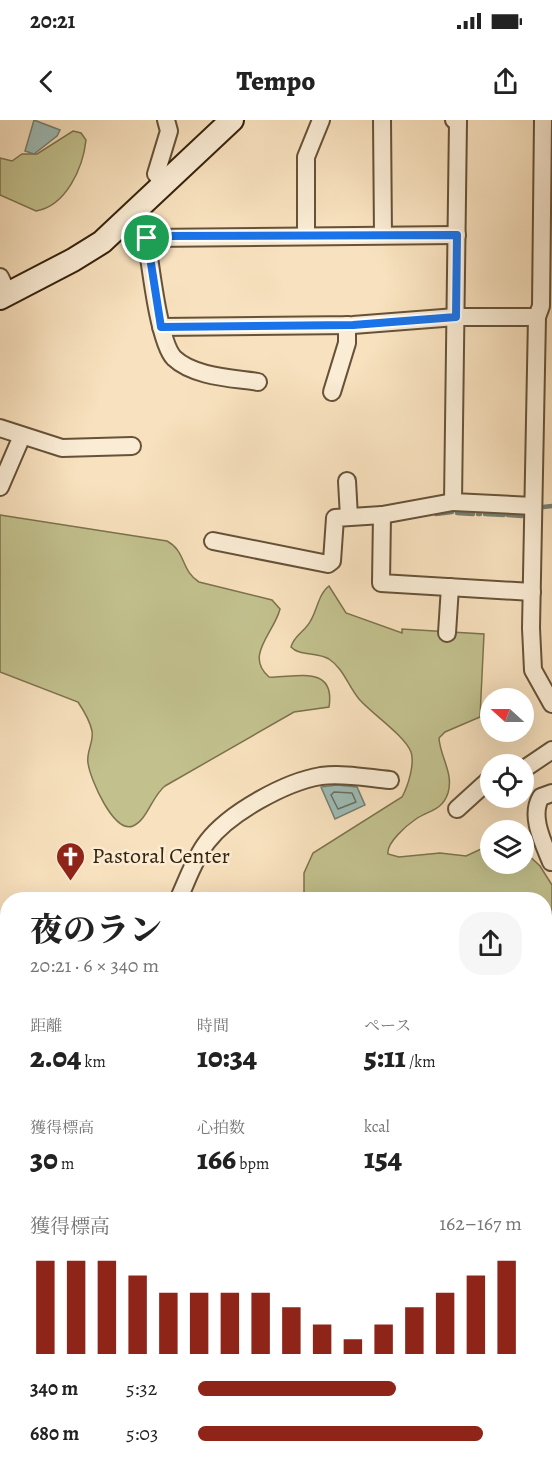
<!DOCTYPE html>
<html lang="ja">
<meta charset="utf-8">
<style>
body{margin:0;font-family:Alegreya,"Noto Serif JP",serif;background:#f6f6f6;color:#222;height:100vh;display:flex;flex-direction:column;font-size:22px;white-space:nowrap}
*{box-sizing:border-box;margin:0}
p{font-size:20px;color:#767676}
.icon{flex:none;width:33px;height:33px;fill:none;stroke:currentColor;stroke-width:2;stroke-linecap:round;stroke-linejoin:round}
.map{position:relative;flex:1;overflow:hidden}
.drawer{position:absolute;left:0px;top:772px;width:552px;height:578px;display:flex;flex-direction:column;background:#fff;border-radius:24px 24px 0 0;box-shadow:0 6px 24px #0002}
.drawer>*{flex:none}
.needle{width:39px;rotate:291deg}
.tools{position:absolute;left:480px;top:568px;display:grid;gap:12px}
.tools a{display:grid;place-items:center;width:54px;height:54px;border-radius:50%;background:#fff;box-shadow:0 6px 24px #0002;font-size:30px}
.pin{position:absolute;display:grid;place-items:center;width:51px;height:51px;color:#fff;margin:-26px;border:3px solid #fff;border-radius:50%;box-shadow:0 2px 6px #0007}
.round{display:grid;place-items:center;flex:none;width:63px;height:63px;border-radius:24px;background:#f6f6f6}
.overview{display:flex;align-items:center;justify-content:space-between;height:102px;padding:0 30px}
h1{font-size:33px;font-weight:800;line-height:45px}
.metrics{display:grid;grid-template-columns:repeat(3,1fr);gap:9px;height:102px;padding:6px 30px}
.metrics div{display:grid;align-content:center}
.metrics b{font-size:30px;font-weight:800}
.metrics small{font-size:16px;font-weight:400}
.metrics p{font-size:16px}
.chart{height:168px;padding:12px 30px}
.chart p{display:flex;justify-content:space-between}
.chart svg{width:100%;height:108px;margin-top:6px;stroke:#8f2418;stroke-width:6}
ul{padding:0 30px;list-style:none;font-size:20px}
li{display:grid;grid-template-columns:96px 72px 1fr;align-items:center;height:45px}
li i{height:15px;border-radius:8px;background:#8f2418}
.status{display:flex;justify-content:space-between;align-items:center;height:42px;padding:0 30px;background:#fff;direction:ltr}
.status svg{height:16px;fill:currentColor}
header{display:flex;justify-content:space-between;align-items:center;height:78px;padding:0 30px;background:#fff;font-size:27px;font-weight:800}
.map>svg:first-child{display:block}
.green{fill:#c2c18e;stroke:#7c724d;stroke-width:1.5}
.water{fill:#9ebcb6;stroke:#747e72;stroke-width:1.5}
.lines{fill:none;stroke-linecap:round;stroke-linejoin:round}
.shore{stroke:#6a6f61;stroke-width:1.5}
.stream{stroke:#747e72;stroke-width:4.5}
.street-casing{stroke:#665238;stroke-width:20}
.secondary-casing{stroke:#36220c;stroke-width:26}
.street{stroke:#faecd5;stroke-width:16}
.secondary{stroke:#faecd5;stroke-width:22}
.route-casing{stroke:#fff;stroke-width:12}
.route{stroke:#1a73e8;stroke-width:8}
.labels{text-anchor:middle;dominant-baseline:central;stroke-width:5;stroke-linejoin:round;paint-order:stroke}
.poi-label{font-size:22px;fill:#36220c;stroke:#faecd5;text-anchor:start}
</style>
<div class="status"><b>20:21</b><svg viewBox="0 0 49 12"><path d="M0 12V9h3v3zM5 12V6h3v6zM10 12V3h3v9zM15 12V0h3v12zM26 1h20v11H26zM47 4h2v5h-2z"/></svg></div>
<header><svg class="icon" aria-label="back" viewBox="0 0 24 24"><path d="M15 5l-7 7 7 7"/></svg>Tempo<svg class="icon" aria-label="share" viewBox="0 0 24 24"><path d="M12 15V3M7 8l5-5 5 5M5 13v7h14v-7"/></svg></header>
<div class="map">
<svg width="552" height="1349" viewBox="0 0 552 1349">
<rect width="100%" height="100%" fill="#f8e1be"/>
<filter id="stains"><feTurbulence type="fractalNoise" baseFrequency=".00333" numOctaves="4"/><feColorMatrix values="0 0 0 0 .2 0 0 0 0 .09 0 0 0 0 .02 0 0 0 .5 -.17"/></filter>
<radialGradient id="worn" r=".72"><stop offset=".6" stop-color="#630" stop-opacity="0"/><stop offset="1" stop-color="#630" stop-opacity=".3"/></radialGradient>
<!-- green -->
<g class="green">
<path d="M 73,11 L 81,13 L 86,20 C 83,48 66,86 36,91 L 0,75 L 0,38 L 12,41 L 22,34 L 37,34 Z"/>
<path d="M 0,395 L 167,421 C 186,431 181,451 199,462 L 272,480 L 280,489 C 274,513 244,536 269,557 C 291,559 336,542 329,587 L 294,592 L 165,666 C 152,676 148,699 133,706 C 114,714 90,659 88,643 C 86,632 94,622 92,611 C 90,601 84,591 78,582 L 0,552 Z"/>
<path d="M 329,466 L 346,493 L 402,513 L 402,509 L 484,514 L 480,597 L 445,612 L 439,618 C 440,637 454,653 448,673 C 442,691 429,690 416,699 C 407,705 386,723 388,734 L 399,737 L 440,733 L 466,736 L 490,725 L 490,744 L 524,744 L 524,731 L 540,746 L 552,765 L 552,1349 L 98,1349 L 104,1342 L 544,1342 L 544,780 L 304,780 L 304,753 L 313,733 L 402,677 C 408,666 415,644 411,632 C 404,615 372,594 359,579 C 348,566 344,549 329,539 C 317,532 299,536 291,527 C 294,515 306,511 311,500 C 317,490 319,473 329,466 Z"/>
<polygon points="0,1227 7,1232 5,1310 8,1342 39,1343 46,1349 0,1349"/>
</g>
<!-- water -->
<g class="water">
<polygon points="34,0 60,10 57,16 34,34 25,31"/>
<polygon points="337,665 357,667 365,685 335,699 321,667"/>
</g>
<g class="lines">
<!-- shore -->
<polygon class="shore" points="334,672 352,673 356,682 338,689 331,675"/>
<!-- stream -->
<g class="stream">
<polyline points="543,387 552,386"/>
<polyline points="457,393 473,394"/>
<polyline points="436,394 452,392"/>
<polyline points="478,394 480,394"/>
<polyline points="485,394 504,395"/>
<polyline points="508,395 522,396"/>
</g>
<defs>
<g id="street">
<polyline points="382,0 383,115"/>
<polyline points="454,0 458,1 453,382 533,386"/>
<polyline points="543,0 541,186 537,197 531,508 533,550 552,584"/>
<polyline points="165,65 156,54 169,11 166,0"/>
<path d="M 135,93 L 144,103 C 149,130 157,220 174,238 C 194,257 233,258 258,262"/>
<polyline points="306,115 306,37 321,0"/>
<polyline points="147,118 457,115"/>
<polyline points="0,157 8,174"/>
<polyline points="161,207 353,205 456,197 537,197"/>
<polyline points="332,272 347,223 347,205"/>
<polyline points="0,308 62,328 132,326"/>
<polyline points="347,361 349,397"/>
<polyline points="0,367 22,316"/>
<polyline points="382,395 381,463 532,472"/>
<polyline points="213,421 328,444 332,441 335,398 382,395 453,382"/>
<polyline points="447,513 450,467"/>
<polyline points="524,649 552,630"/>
<polyline points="457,689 490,659"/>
<path d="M 551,742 C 544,724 529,696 541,677 L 552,673"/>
<path d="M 178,780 C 187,761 194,739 207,722 C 229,693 285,662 321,656 C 344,653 368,658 390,660"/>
<polyline points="0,914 8,918"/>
<polyline points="0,1115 8,1120"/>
</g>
<polyline id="secondary" points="0,178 73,140 102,122 232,0"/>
</defs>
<!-- street casing -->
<use href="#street" class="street-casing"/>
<!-- secondary casing -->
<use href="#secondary" class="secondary-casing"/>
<!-- street -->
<use href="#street" class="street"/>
<!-- secondary -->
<use href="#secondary" class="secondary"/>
</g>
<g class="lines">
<defs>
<polygon id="route" points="457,115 456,197 353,205 161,207 147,118 160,116"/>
</defs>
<!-- route casing -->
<use href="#route" class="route-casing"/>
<!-- route -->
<use href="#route" class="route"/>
</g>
<!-- icons -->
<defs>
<symbol id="church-pin" viewBox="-11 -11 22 30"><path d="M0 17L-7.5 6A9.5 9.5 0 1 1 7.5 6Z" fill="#8f2418" stroke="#faecd5"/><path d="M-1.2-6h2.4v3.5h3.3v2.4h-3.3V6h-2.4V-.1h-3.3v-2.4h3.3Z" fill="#fff"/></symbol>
</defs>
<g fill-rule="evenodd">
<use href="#church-pin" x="54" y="720" width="33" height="45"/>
</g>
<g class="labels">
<!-- poi labels -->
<g class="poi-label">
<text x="92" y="736">Pastoral Center</text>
</g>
</g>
<rect width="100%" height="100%" filter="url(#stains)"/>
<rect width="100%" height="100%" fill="url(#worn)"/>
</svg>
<div class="tools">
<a><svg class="needle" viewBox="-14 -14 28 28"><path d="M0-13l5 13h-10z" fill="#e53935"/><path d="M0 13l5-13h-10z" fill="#767676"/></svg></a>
<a><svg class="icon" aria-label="locate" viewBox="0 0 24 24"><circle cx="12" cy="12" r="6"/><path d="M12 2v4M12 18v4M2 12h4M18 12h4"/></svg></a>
<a><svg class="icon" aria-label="layers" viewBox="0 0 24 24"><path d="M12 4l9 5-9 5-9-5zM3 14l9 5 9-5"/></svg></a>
</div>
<div class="pin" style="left:147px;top:118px;background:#1e9e55"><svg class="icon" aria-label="arrive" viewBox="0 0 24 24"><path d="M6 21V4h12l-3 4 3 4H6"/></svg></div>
<section class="drawer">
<div class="overview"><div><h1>夜のラン</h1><p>20:21 · 6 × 340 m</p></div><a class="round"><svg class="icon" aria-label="share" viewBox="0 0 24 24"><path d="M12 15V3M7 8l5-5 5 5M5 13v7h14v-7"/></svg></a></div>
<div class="metrics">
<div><p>距離</p><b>2.04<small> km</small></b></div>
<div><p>時間</p><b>10:34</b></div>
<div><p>ペース</p><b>5:11<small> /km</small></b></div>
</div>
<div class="metrics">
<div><p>獲得標高</p><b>30<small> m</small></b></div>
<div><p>心拍数</p><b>166<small> bpm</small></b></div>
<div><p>kcal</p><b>154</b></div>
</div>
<div class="chart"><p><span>獲得標高</span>162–167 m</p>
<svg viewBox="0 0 160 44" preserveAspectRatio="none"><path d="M5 44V6M15 44V6M25 44V6M35 44V12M45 44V19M55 44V19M65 44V19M75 44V19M85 44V25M95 44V32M105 44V38M115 44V32M125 44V25M135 44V19M145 44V12M155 44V6"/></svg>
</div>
<ul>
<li><b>340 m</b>5:32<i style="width:61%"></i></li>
<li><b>680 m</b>5:03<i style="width:88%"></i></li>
</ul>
</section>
</div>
